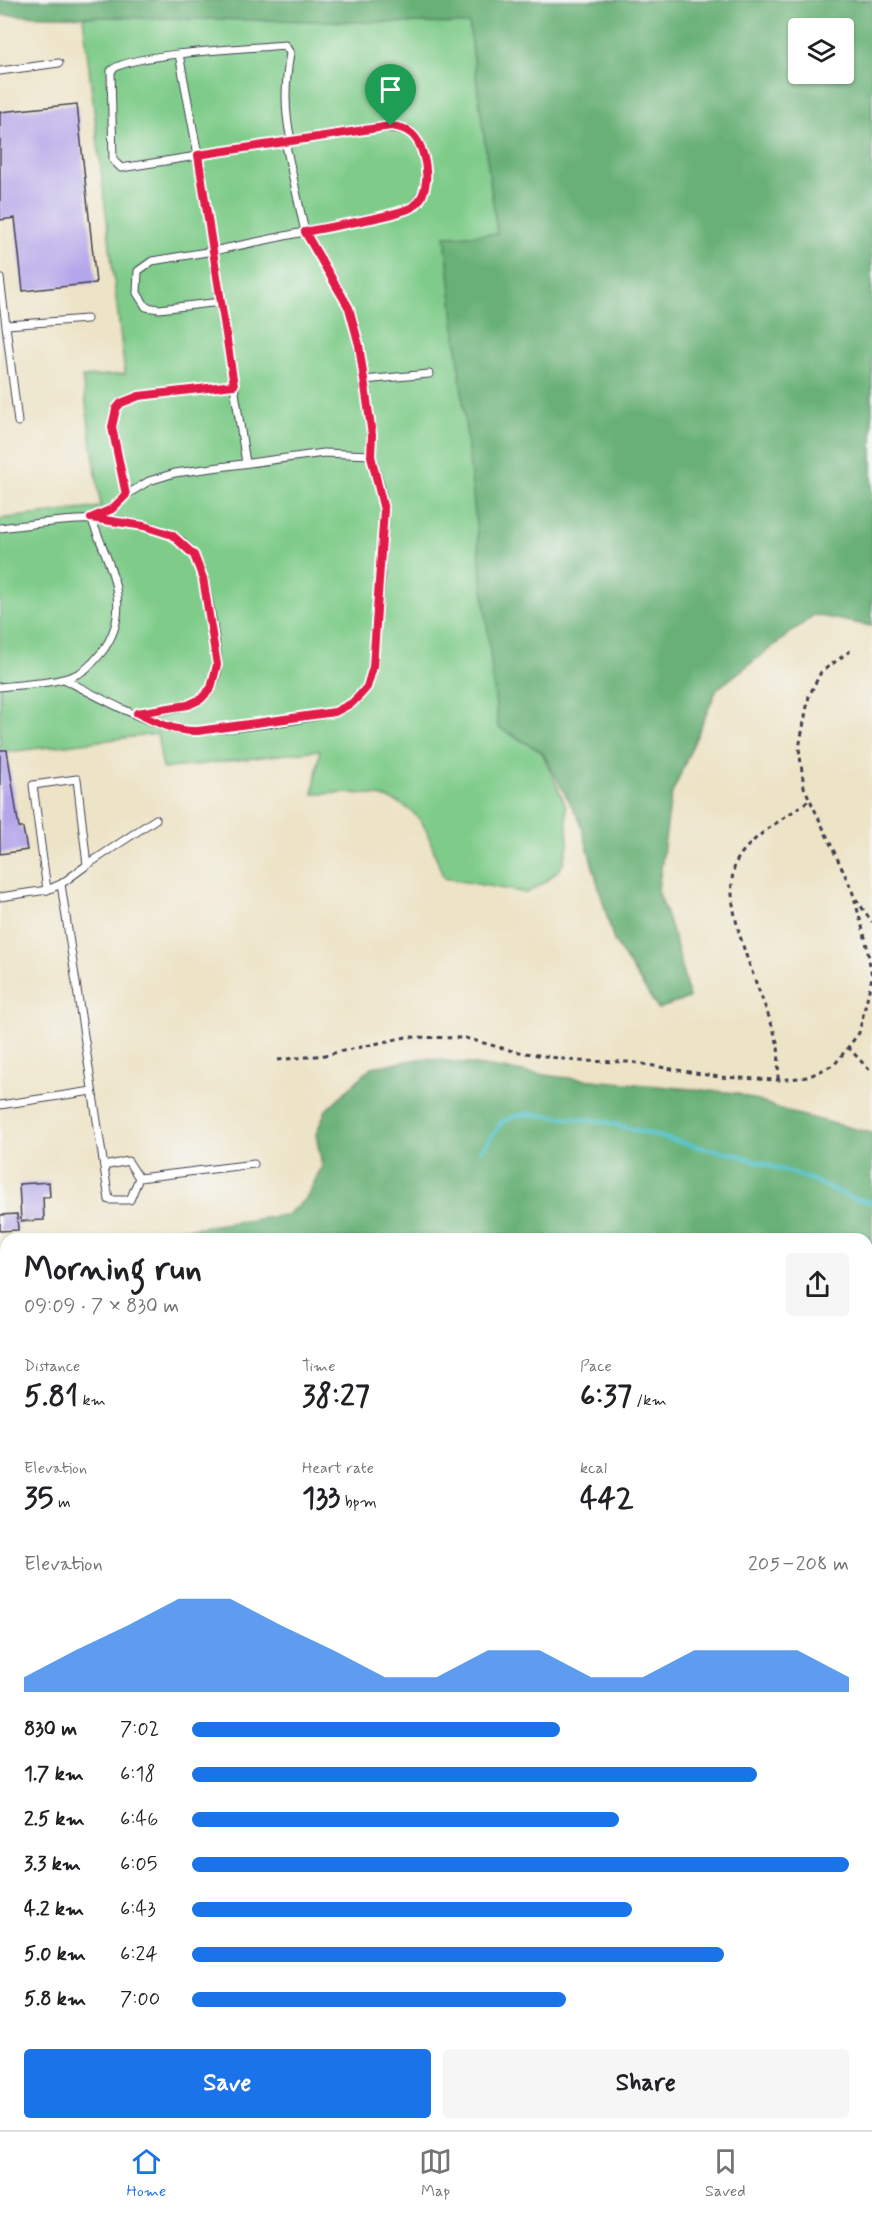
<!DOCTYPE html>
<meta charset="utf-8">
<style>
body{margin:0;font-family:Mynerve,sans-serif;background:#f6f6f6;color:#202124;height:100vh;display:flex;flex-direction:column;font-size:22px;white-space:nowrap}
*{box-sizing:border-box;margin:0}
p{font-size:20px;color:#757577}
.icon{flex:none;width:33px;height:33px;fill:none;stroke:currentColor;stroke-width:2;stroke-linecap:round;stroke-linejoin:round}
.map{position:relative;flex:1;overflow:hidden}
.side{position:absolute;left:0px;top:1233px;width:873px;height:897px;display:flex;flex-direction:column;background:#fff;border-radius:18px 18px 0 0;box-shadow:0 2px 4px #0004}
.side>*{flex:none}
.fabs{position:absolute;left:788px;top:18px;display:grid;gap:12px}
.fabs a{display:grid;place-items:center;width:66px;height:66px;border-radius:6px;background:#fff;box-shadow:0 2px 4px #0004;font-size:30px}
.pin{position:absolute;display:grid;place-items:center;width:51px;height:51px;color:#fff;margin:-62px -26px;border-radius:50% 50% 50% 0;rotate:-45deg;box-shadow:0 0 6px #0007}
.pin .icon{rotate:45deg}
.round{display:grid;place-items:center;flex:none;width:63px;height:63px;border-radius:6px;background:#f6f6f6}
.overview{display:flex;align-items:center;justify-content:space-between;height:102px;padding:0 24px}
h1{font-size:33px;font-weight:700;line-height:45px}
.metrics{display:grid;grid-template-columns:repeat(3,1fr);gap:9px;height:102px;padding:6px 24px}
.metrics div{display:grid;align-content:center}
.metrics b{font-size:30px;font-weight:700}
.metrics small{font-size:16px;font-weight:400}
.metrics p{font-size:16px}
.chart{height:168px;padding:12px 24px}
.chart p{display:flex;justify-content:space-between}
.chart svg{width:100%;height:108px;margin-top:6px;fill:#1a73e8;opacity:.7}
.primary-button{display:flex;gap:12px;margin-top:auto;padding:12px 24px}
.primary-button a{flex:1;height:69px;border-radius:6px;background:#1a73e8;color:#fff;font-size:24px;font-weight:700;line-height:69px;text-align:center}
.primary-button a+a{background:#f6f6f6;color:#202124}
ul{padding:0 24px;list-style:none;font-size:20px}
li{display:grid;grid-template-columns:96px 72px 1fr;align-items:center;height:45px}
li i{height:15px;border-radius:8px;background:#1a73e8}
.menu{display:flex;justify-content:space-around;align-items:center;height:84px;border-top:2px solid #e0e0e0;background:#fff;font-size:16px;color:#757577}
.menu a{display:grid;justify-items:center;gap:3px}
.menu .on{color:#1a73e8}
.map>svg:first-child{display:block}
.green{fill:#7fcc8a;stroke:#507762;stroke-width:1.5}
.forest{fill:#67b076;stroke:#446958;stroke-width:1.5;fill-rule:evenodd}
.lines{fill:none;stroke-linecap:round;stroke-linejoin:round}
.stream{stroke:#54c2ca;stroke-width:4.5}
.building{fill:#b3a6ea}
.lane-casing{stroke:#403f50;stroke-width:9}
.street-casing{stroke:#403f50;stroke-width:16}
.secondary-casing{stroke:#403f50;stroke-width:22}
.path{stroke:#403f50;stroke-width:3;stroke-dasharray:4.5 4.5;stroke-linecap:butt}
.lane{stroke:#fff;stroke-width:7}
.street{stroke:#fff;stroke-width:14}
.secondary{stroke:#ffe4c6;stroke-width:20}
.route-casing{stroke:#fff;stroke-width:12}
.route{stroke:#e11d48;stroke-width:8}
</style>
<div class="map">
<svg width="872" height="2130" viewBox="0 0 872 2130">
<rect width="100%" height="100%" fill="#f6f6f2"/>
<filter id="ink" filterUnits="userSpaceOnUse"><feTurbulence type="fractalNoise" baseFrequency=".0167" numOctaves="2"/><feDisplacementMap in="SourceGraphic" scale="12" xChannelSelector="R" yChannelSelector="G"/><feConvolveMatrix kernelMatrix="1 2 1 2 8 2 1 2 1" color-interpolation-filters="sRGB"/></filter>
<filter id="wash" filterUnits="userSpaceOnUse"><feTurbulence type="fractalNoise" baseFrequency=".008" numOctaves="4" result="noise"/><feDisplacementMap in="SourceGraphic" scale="24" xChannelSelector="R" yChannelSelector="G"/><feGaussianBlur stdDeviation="1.35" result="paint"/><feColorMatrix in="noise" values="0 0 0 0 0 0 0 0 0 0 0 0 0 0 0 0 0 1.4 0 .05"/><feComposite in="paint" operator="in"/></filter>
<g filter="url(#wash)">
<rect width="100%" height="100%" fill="#ede3c6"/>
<!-- green -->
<path class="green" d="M 81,0 L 798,28 L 798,74 L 498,727 L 542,752 L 566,806 L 568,845 L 562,866 L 546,882 L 526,893 L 444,878 C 437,863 431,839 424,826 C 401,788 352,793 313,794 L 320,750 L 163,769 L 157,734 L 0,753 L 0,519 L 101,507 L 82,377 L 125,374 Z"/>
<!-- forest -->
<g class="forest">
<path d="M 0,0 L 872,0 L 872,626 L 814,615 L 717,689 L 671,796 L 658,890 L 677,947 L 689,998 L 658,1009 L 614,941 L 580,821 L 542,752 L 498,727 L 445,236 L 497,234 L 469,24 L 0,15 ZM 843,28 L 843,74 L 798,74 L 798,28 Z"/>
<polygon points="426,1058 559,1077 736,1093 792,1113 872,1133 872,1291 867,1291 867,1239 134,1239 136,1236 286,1215 306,1199 322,1166 316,1134 326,1110 372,1067"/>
<polygon points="163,2124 441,2124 451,2129 481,2130 165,2130"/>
</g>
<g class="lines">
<!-- stream -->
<polyline class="stream" points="482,1150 502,1122 516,1116 528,1114 602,1121 694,1146 735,1154 810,1179 852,1198 872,1202"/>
</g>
<g id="blocks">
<!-- building -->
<g class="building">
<polygon points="77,104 96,283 23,291 15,218 0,220 0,112"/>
<polygon points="0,750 7,750 19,828 23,828 27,850 0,854"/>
<polygon points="49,1182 50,1197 43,1197 44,1220 21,1221 19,1184"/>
<polygon points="17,1214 18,1230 0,1231 0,1215"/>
</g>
</g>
</g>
<g filter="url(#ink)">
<use href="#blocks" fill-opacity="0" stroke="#403f50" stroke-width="1.5"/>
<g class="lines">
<defs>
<g id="lane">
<polyline points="179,54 198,155 246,463"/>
<polyline points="0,71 59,63"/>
<polyline points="285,141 305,232 339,288 354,321 371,428 371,455"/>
<polyline points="0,278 18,422"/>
<path d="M 221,302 L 159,309 L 146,307 L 137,293 L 138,271 L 152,261 L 213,251 L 404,211 C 434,197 432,150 409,130 L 379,127 L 121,168 L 113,160 L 111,71 C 126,53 256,48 285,45 L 290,53 C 285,84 284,108 291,140"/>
<polyline points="7,325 87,319"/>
<polyline points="364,380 429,374"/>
<polyline points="126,495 113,427 114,414 121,403 139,396 234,385"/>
<path d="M 0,528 C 56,521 119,510 172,535 C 183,540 191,550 197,561 C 206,578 220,655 217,673 C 215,681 212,688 207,694 C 191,711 159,710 137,713"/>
<path d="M 0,687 C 24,684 51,684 73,676 C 85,672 94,662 101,653 C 136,609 108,563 91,518 L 112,509 L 126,495 L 149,481 L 175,473 L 324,453 L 371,455 L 381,488 L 384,510 L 381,577 L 371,676 C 366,689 358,701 345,708 C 326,718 198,735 177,730 C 138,719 100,698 64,679"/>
<polyline points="87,865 156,819"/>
<polyline points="47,890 33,785 77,779 87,865 61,884"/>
<polyline points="0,897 47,890 61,884 109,1200 130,1200 139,1178 254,1164"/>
<polyline points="0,1105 92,1091"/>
<polyline points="104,1166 128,1161 139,1178"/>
<polyline points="867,1655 872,1656"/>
<polyline points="867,1914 872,1916"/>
<polyline points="701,2124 702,2130"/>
<polyline points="524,2130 525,2124"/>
</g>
<g id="street">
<polyline points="867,1751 872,1735"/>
<polyline points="0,1778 6,1778"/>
<polyline points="405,2124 406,2127"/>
<polyline points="755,2130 757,2124"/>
</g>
<g id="secondary">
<polyline points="0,1533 6,1600"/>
<polyline points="59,2124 60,2130"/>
</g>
</defs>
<!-- lane casing -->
<use href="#lane" class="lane-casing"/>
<!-- street casing -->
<use href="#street" class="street-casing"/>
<!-- secondary casing -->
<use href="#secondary" class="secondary-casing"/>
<!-- path -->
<g class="path">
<polyline points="856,899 872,922"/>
<polyline points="848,1047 872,1073"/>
<polyline points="278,1060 325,1055 406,1037 465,1038 513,1051 576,1061 631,1062 719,1077 778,1080 808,1077 835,1064 859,1033 872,977 866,941 852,890 804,787 799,748 809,696 821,672 850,651"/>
<path d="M 778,1079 C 778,1068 780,1054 777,1042 C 766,997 710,895 741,854 C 759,831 786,818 809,800"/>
</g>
<!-- lane -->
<use href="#lane" class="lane"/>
<!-- street -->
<use href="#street" class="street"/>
<!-- secondary -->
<use href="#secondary" class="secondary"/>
</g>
</g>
<g class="lines" filter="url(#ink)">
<defs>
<path id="route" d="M 391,126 C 409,128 418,136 423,154 C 428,170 429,194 414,206 C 400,216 327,227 305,232 L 349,308 L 359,345 L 372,435 L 371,456 L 384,510 L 373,667 L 367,687 L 360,695 L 352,703 L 335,712 L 198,731 C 176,732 157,723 137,713 L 188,705 L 201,699 L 211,688 L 217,665 L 203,578 L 194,555 L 172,535 L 144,526 L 91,518 L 112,509 L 126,495 L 112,427 L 116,409 L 121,403 L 139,396 L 234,385 L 198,155 Z"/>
</defs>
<!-- route casing -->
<use href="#route" class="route-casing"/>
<!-- route -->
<use href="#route" class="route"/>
</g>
</svg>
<div class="fabs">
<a><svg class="icon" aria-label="layers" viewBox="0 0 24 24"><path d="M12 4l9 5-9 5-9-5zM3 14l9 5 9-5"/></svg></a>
</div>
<div class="pin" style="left:391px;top:126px;background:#1e9e55"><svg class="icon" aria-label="arrive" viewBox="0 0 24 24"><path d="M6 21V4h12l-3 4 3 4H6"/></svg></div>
<section class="side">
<div class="overview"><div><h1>Morning run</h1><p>09:09 · 7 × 830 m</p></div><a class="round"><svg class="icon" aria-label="share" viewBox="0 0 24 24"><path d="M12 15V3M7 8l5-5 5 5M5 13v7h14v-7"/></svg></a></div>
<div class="metrics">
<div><p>Distance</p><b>5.81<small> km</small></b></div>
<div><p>Time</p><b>38:27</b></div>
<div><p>Pace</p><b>6:37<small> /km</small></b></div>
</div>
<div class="metrics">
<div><p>Elevation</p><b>35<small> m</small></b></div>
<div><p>Heart rate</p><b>133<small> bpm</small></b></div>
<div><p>kcal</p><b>442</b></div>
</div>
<div class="chart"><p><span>Elevation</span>205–208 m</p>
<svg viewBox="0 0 160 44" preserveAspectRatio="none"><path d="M0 44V38L10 27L20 17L30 6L40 6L50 17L60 27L70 38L80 38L90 27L100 27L110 38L120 38L130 27L140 27L150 27L160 38V44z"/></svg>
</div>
<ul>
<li><b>830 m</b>7:02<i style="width:56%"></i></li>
<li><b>1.7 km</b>6:18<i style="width:86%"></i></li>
<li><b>2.5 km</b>6:46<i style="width:65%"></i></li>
<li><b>3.3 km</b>6:05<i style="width:100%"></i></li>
<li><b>4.2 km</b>6:43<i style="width:67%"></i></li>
<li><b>5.0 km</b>6:24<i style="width:81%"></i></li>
<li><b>5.8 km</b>7:00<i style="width:57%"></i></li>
</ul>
<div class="primary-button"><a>Save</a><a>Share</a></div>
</section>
</div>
<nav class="menu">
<a class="on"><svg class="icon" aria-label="home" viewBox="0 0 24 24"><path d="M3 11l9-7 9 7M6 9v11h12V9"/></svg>Home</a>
<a><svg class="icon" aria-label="map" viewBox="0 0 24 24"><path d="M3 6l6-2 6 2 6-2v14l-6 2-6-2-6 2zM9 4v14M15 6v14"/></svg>Map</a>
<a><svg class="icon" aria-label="saved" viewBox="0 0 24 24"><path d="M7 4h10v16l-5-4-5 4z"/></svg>Saved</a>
</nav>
